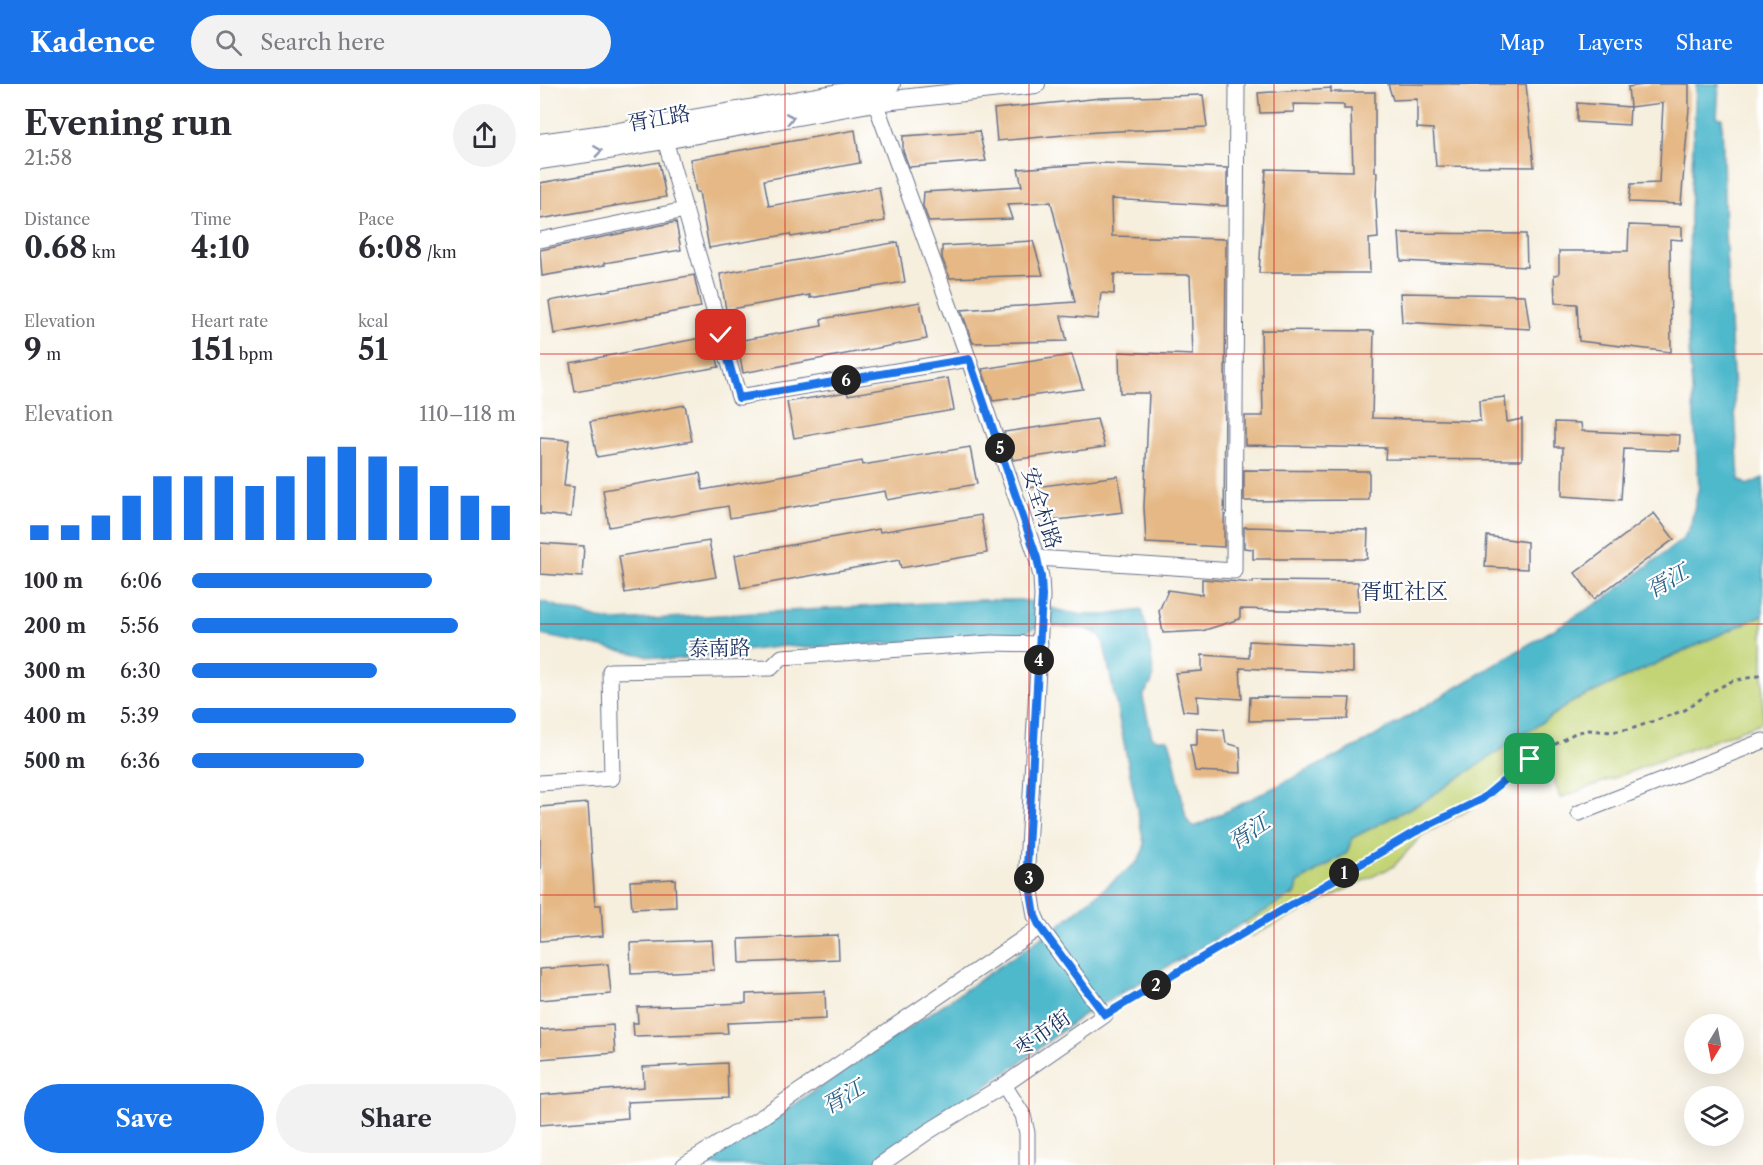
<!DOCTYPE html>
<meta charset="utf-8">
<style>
body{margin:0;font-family:"Libre Caslon Text","Noto Serif SC",serif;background:#f2f2f3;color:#2b2b33;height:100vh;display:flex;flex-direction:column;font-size:22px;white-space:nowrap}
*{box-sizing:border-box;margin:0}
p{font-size:20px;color:#7c7c81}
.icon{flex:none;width:33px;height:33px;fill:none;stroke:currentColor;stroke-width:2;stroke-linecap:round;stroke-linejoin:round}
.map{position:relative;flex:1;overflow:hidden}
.side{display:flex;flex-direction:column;background:#fff;width:540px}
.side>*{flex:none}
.needle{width:39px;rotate:190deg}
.tools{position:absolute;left:1144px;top:930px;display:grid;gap:12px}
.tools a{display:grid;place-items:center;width:60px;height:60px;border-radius:50%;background:#fff;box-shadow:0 6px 24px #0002;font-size:30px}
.pin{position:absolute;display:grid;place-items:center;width:51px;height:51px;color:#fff;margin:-26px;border-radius:12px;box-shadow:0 3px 9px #0006}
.km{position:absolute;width:30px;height:30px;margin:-15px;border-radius:50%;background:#222;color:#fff;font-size:16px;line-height:30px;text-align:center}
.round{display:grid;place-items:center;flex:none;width:63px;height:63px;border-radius:32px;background:#f2f2f3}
.head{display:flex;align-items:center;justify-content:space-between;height:102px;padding:0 24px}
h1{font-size:33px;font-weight:800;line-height:45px}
.stats{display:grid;grid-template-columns:repeat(3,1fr);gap:9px;height:102px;padding:6px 24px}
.stats div{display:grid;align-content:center}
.stats b{font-size:30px;font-weight:800}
.stats small{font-size:16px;font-weight:400}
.stats p{font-size:16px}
.chart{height:168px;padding:12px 24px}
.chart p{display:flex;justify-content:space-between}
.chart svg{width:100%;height:108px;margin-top:6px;stroke:#1a73e8;stroke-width:6}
.button{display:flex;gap:12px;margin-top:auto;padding:12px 24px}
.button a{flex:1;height:69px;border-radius:36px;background:#1a73e8;color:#fff;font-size:24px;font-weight:800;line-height:69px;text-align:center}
.button a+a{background:#f2f2f3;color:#2b2b33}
ul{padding:0 24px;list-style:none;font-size:20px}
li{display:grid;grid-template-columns:96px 72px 1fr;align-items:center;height:45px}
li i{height:15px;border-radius:8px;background:#1a73e8}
header{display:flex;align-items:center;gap:36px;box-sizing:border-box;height:84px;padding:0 30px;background:#1a73e8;color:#fff}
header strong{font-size:28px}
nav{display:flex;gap:33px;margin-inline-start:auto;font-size:21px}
.search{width:420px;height:54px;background:#f2f2f3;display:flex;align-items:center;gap:15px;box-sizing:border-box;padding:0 21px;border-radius:33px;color:#7c7c81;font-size:22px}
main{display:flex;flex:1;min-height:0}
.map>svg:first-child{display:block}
.green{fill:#c3d476;stroke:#6f826a;stroke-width:1.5}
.water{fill:#4fb9cc;stroke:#357495;stroke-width:1.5}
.building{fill:#e5b885}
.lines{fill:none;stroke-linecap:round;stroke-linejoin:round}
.minor-casing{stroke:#68728b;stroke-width:17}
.major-casing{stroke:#68728b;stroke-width:20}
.path{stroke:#68728b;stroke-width:3;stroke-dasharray:4.5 4.5;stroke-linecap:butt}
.minor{stroke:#fff;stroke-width:15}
.major{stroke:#fff;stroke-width:18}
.oneway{stroke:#8d97ae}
.route-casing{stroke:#fff;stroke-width:12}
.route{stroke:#1a73e8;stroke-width:8}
.grid{fill:none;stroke:#d62828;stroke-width:1.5;stroke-opacity:0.55}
.labels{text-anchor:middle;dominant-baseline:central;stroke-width:4.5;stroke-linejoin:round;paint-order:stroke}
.street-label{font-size:21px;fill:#1b2f5e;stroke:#fff}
.water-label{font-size:22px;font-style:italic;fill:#2d5f84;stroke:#fff}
.neighbourhood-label{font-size:22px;fill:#1b2f5e;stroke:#fff}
</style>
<header>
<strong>Kadence</strong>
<div class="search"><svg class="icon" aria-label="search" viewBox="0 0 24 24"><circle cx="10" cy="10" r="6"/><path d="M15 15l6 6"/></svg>Search here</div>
<nav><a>Map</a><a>Layers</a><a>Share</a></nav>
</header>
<main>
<section class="side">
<div class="head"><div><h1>Evening run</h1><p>21:58</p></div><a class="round"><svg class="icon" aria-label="share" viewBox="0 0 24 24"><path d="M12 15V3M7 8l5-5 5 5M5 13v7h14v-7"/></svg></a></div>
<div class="stats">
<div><p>Distance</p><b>0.68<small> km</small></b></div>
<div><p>Time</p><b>4:10</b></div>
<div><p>Pace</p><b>6:08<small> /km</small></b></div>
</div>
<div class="stats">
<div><p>Elevation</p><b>9<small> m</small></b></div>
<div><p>Heart rate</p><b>151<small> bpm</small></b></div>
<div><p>kcal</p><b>51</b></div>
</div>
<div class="chart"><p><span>Elevation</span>110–118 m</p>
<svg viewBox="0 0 160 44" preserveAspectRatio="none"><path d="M5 44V38M15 44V38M25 44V34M35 44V26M45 44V18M55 44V18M65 44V18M75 44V22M85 44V18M95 44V10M105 44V6M115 44V10M125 44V14M135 44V22M145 44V26M155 44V30"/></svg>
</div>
<ul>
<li><b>100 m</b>6:06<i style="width:74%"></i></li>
<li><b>200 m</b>5:56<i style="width:82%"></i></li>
<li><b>300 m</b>6:30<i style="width:57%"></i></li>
<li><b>400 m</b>5:39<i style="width:100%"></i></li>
<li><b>500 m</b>6:36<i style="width:53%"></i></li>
</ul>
<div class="button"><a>Save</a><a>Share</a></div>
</section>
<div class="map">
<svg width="1223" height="1081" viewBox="0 0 1223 1081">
<rect width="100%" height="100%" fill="#fff"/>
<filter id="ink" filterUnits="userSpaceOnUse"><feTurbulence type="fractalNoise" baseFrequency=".0167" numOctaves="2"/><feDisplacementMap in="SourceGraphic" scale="12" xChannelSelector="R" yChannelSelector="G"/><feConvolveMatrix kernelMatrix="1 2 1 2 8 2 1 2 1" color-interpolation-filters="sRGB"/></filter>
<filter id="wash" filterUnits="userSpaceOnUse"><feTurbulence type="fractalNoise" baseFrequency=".008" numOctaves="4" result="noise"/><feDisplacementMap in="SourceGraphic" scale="24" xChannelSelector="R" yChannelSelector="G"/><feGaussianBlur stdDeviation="1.35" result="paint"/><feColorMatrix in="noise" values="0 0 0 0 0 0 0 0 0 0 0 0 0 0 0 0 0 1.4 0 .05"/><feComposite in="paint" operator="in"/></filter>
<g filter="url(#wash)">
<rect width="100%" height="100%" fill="#f6efde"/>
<!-- green -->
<polygon class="green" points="1223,531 1223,638 1020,714 1008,675 954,712 882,751 854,782 710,853 705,838 756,809 758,799 807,769 812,754 884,717 1034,617"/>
<!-- water -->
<path class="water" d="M 1156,0 L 1179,0 L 1177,33 L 1182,34 L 1185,150 L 1199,396 L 1207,401 L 1223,394 L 1223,531 L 1034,617 L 884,717 L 812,754 L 807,769 L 758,799 L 756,809 L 543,931 L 471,985 L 333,1081 L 162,1081 L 363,948 L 498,856 L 517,843 L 598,777 L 604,764 L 604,759 L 564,560 L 560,551 L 547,545 L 512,542 L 493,544 L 483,551 L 268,564 L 245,562 L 129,576 L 0,551 L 0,517 L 58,535 L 76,537 L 441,516 L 480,516 L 494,518 L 517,526 L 543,531 L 566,531 L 602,526 C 605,538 616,588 612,597 C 610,604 604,607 603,614 L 612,653 L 616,655 L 627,655 L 629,657 L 634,674 L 646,734 L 651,742 L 657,742 L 827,657 L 1063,516 L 1143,455 L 1150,443 L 1159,403 L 1148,250 L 1150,129 Z"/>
<g id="blocks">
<!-- building -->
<g class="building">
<polygon points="848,0 986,0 994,83 896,82 893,45 877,44 877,15 853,16"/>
<polygon points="1111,0 1149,0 1149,24 1141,120 1089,118 1091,100 1119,99 1123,19 1090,23 1088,3"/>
<polygon points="791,4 791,8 835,8 835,88 837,88 836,114 838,154 829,155 830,189 719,189 726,85 813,87 811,25 804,25 804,21 753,20 754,28 720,29 718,9"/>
<polygon points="663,11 667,43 557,48 457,57 454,25 561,14"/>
<polygon points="1037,19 1090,23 1089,41 1037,38"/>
<polygon points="315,46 320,79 224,96 229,122 339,103 345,137 251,153 250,150 169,164 159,108 156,108 150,75"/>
<polygon points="439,47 446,77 369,83 363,67 363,52"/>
<polygon points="119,78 126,113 0,135 0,99"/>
<polygon points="561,79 687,84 687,122 571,115 572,152 686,155 684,463 606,459 604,423 609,309 580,309 579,268 653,271 650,191 574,190 574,210 561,209 558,235 521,232 527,257 433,259 421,226 535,218 511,118 467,120 472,135 389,138 383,122 384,108 482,102 478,85"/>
<polygon points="136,138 141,166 64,179 65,181 2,192 0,166"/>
<polygon points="1089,141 1142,143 1142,156 1130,155 1131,268 1039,257 1037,220 1015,219 1014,191 1019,190 1019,167 1088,167"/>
<polygon points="859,149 986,150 987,183 861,177"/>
<polygon points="493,157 503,191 410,194 402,174 402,162"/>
<polygon points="358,158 365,198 270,214 270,211 186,226 180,190"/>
<polygon points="154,191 161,223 14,250 9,217"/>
<polygon points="860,209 985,211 990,245 862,238"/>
<polygon points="380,218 387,255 203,289 197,257 282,242 281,235"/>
<polygon points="721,246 834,247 832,334 940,337 939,316 965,313 967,338 982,335 982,376 845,375 846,364 705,361 705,332 723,332"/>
<polygon points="171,252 179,283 35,308 30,279"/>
<polygon points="532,271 543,305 453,317 442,285"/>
<polygon points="408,294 414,326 254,354 247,318 307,308 308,311"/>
<polygon points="145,321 152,357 57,373 50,338"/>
<polygon points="557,335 565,363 473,376 464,348"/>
<polygon points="1015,338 1041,339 1042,347 1140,351 1139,367 1084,365 1081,416 1022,412 1023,363 1015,363"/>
<polygon points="0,354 29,356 24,402 34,403 31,433 0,430"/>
<polygon points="430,363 437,400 347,416 345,407 190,434 188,422 69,443 63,406 160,389 163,406 322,377 323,381"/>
<polygon points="704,386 829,387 829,416 704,417"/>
<polygon points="578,392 583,428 501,438 487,404"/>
<polygon points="1114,429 1134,455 1054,515 1035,489"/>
<polygon points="441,431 447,469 361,484 359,476 201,504 195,471 339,445 340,448"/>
<polygon points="704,443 828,446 827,475 713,475 713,465 704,464"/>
<polygon points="947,452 987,458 987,485 945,483"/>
<polygon points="169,457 176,493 85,509 79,472"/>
<polygon points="0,459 44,462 42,493 0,490"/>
<polygon points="662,495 713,499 713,497 818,498 819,528 700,525 700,535 662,547 623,549 619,527 628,506 662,511"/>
<polygon points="709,557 813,562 813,589 700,584 702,615 657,612 658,628 643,627 635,589 662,587 662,571 709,574"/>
<polygon points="710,613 810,614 808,635 709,637"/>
<polygon points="657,644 684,646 686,659 700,663 701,689 655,687 650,661 657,661"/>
<polygon points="48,719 55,821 61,821 63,852 0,857 0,723"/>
<polygon points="135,795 136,823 92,825 90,797"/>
<polygon points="298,851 299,875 200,879 199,855"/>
<polygon points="172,856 174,886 91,890 90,859"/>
<polygon points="68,880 71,910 0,916 0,885"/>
<polygon points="285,907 286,935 187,939 188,949 94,952 93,939 98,939 97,923 206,919 206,910"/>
<polygon points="73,941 75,969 0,975 0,946"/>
<polygon points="187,979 188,1014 87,1018 88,1034 0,1041 0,1011 104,1003 103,983"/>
</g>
</g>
</g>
<g filter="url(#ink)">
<use href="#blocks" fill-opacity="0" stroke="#68728b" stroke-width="1.5"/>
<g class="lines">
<defs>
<g id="minor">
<polyline points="333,8 335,18 423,259 497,474 501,493 502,512 487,782 495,832 500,843 565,931 464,1001 389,1047 340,1081"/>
<polyline points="125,56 199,313 429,275"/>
<polyline points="0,156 145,126"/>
<polyline points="497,474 694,487 697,0"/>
<polyline points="0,699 72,694 70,587 231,584 242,573 452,559 500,560"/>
<polyline points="1039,729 1223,657"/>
<polyline points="464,1001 483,1031 487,1049 487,1081"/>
<polyline points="144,1081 222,1033 500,843"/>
</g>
<g id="major">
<polyline points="0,59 72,49 351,0"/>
<polyline points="0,76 74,65 335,18 496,0"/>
</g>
</defs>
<!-- minor casing -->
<use href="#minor" class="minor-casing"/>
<!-- major casing -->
<use href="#major" class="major-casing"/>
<!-- path -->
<polyline class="path" points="576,924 873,749 942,715 990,675 1035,649 1048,646 1072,648 1094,644 1145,626 1169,609 1192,597 1223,591"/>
<!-- minor -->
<use href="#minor" class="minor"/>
<!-- major -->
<use href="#major" class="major"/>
</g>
<!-- one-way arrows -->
<defs><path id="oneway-chevron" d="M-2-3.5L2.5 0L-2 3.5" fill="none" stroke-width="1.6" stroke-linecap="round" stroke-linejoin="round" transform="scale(1.5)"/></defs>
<g class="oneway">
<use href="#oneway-chevron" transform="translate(250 34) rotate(-10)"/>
<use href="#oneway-chevron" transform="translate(58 67) rotate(-8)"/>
</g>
</g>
<g class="lines" filter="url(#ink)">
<defs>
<polyline id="route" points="181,251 199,314 429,275 497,474 501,493 502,512 487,783 495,832 500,843 565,931 873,749 942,715 990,675"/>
</defs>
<!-- route casing -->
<use href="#route" class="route-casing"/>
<!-- route -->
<use href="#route" class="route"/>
</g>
<!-- grid -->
<path class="grid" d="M 245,0 L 245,1081M 489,0 L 489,1081M 734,0 L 734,1081M 978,0 L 978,1081M 0,270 L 1223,270M 0,540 L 1223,540M 0,811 L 1223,811"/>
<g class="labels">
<!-- street labels -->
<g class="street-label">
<text transform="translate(119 34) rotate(-10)">胥江路</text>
<text transform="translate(502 424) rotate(72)">安全村路</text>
<text transform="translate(179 564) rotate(-1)">泰南路</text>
<text transform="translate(502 949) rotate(-35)">枣市街</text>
</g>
<!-- water labels -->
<g class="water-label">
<text transform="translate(1127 497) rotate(-29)">胥江</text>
<text transform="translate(709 748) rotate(-33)">胥江</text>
<text transform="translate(303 1013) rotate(-30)">胥江</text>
</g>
<!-- neighbourhood labels -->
<g class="neighbourhood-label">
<text x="864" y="507">胥虹社区</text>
</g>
</g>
</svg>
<div class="tools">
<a><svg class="needle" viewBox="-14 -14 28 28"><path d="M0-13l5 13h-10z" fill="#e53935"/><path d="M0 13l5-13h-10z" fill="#7c7c81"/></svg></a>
<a><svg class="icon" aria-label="layers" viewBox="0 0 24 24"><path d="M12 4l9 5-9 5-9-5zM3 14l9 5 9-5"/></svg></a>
</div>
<div class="pin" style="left:990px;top:675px;background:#1e9e55"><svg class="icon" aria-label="arrive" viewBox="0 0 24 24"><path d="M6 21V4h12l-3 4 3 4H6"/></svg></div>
<div class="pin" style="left:181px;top:251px;background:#d93025"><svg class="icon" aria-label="check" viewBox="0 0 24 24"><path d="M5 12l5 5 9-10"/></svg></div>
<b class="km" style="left:804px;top:789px">1</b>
<b class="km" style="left:616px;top:901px">2</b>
<b class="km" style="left:489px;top:794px">3</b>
<b class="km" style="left:499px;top:576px">4</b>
<b class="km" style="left:460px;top:364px">5</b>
<b class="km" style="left:306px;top:296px">6</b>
</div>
</main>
